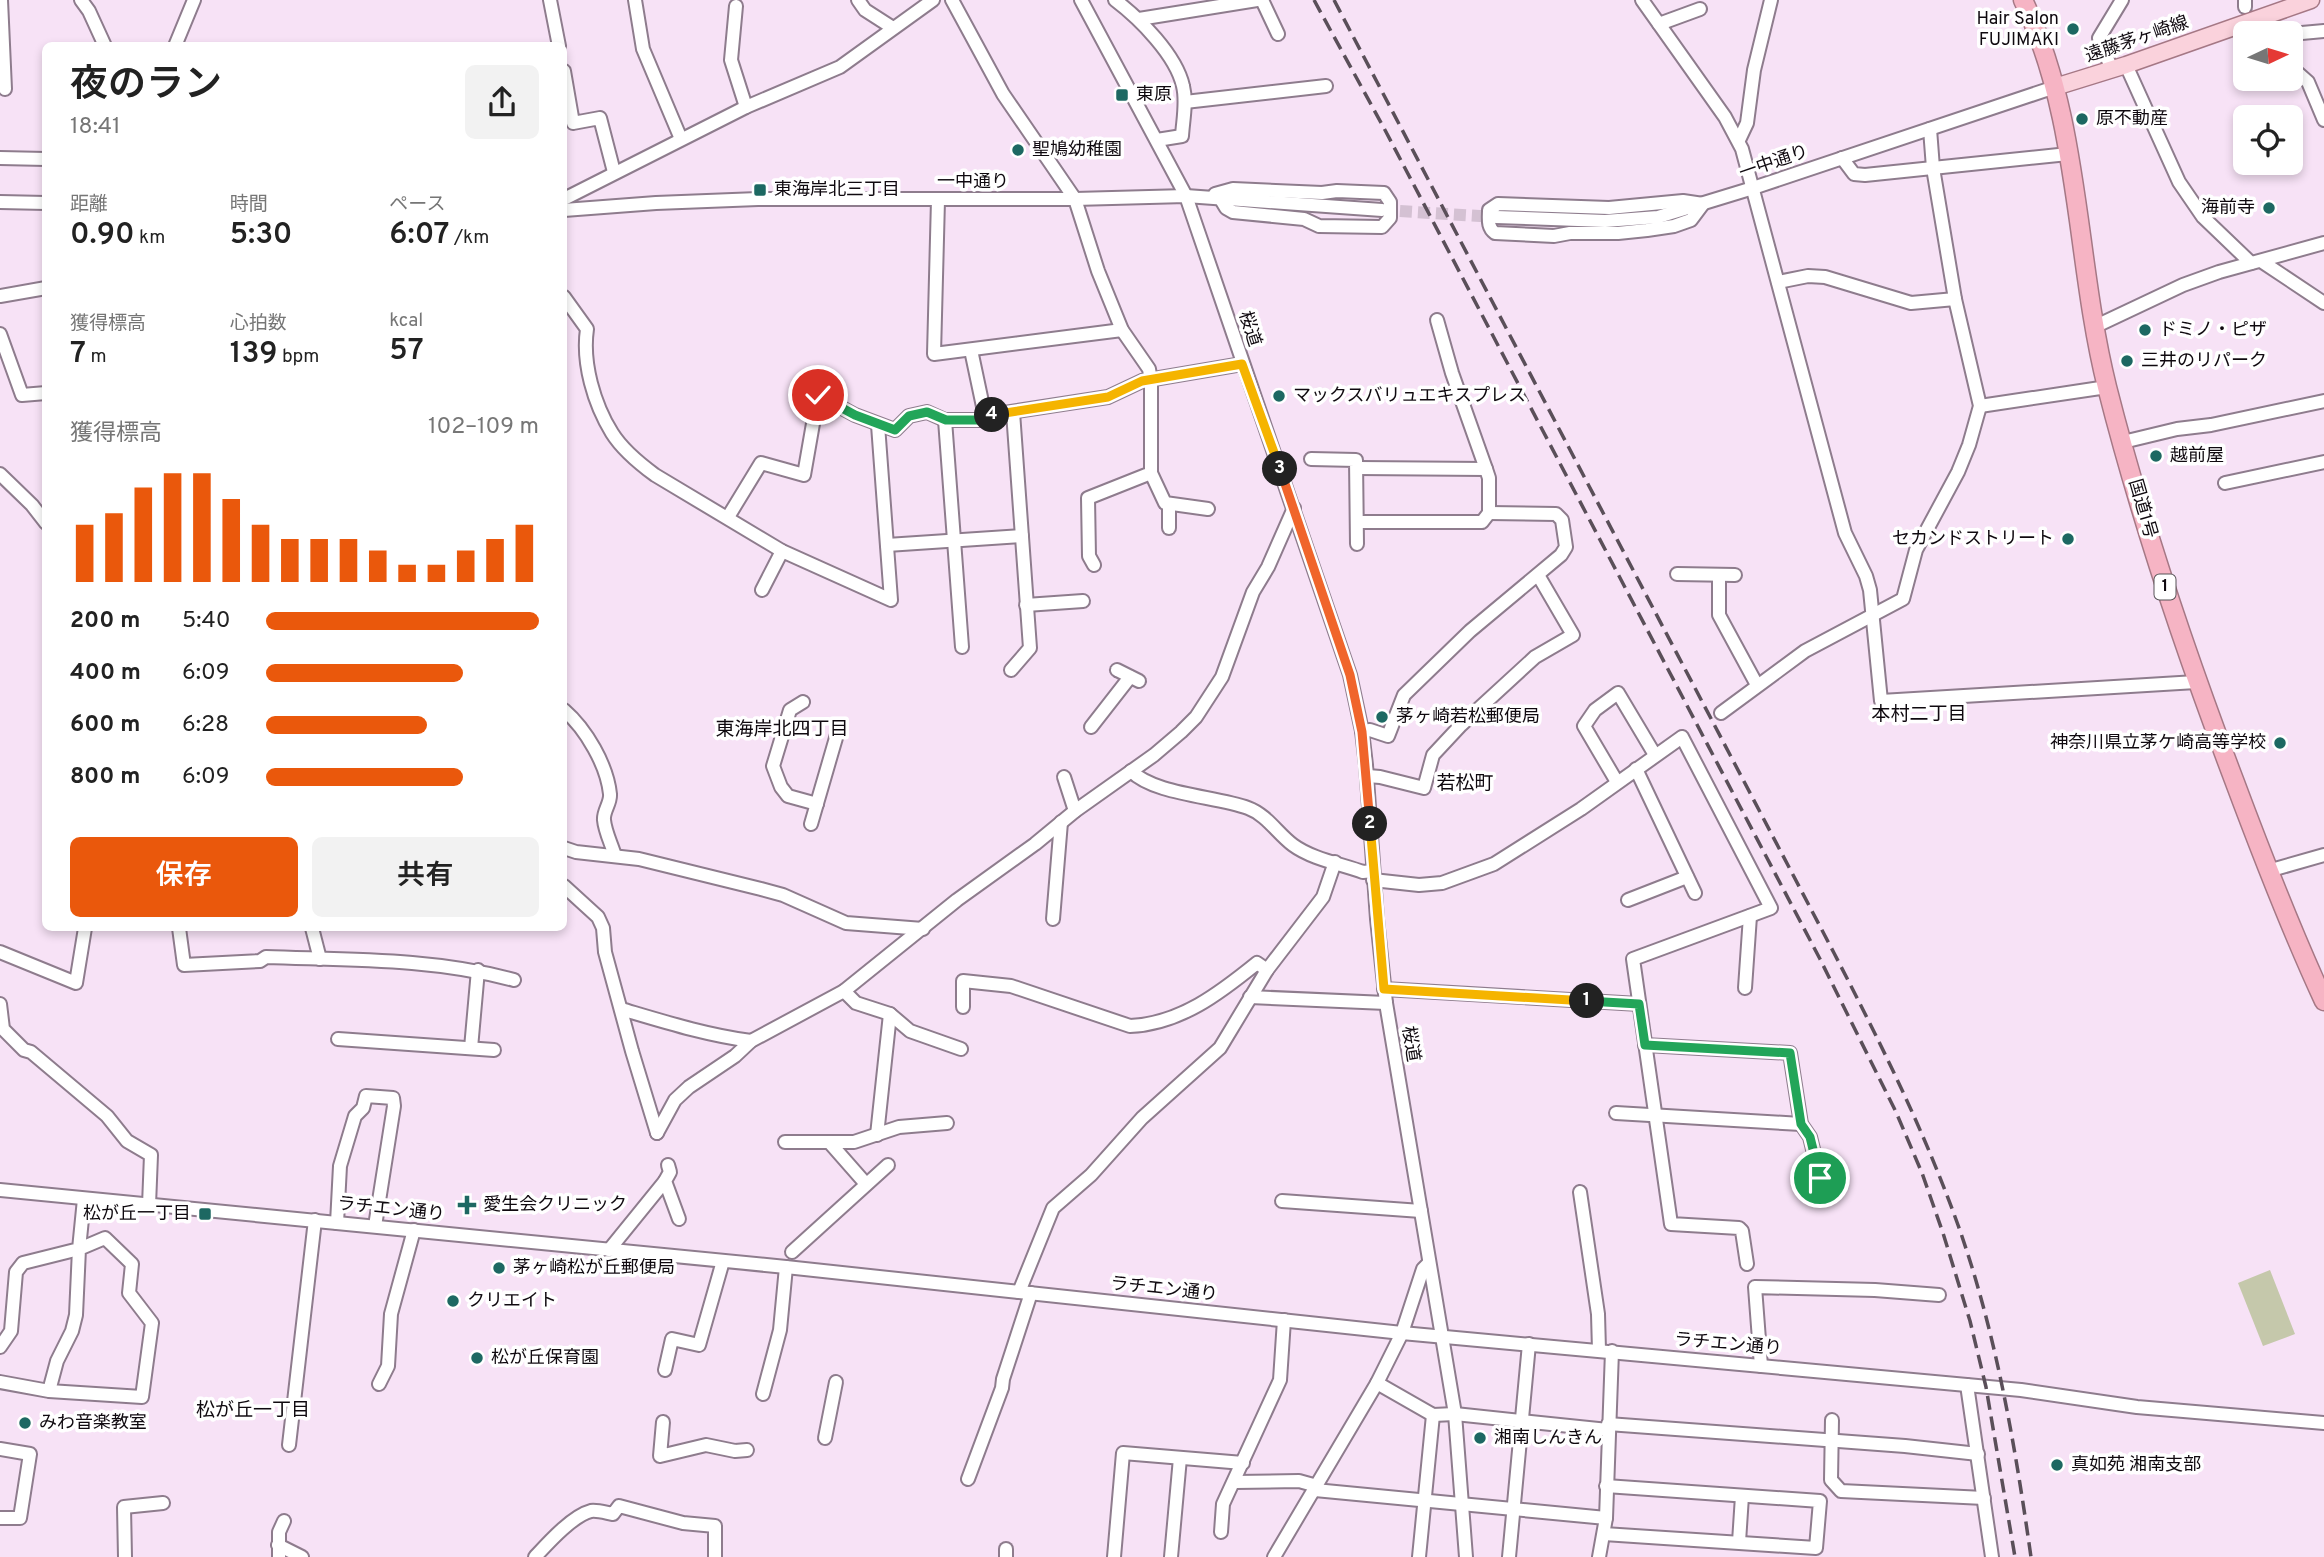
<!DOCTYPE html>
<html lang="ja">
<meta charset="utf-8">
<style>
body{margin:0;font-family:Overpass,"Noto Sans JP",sans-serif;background:#f2f2f2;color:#222;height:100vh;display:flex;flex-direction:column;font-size:26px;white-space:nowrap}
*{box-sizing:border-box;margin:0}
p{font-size:23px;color:#767676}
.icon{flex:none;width:38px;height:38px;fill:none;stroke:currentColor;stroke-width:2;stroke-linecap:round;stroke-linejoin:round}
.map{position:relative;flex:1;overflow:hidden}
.sheet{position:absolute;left:42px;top:42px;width:525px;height:889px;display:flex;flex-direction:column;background:#fff;border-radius:10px;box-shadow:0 4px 10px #0003}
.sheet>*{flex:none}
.needle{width:46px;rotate:86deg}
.controls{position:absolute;left:2233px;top:21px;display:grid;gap:14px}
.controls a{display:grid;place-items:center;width:70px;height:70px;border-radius:10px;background:#fff;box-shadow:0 4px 10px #0003;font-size:35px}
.pin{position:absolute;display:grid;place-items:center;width:60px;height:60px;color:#fff;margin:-30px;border:4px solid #fff;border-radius:50%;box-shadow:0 2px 7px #0007}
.km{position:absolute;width:35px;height:35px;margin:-18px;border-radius:50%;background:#222;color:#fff;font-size:19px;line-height:35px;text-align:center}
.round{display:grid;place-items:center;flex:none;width:74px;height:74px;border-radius:10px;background:#f2f2f2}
.overview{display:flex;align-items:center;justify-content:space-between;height:119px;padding:0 28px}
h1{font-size:38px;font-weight:600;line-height:52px}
.stats{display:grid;grid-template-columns:repeat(3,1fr);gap:10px;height:119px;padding:7px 28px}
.stats div{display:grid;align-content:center}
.stats b{font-size:30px;font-weight:600}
.stats small{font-size:19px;font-weight:400}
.stats p{font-size:19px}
.chart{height:196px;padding:14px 28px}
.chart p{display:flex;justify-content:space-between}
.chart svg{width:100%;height:126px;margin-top:7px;stroke:#ea580c;stroke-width:6}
.primary-button{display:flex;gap:14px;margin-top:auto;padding:14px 28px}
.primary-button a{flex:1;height:80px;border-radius:10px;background:#ea580c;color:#fff;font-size:28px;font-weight:600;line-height:80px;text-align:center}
.primary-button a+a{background:#f2f2f2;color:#222}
ul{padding:0 28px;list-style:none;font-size:23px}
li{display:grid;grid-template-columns:112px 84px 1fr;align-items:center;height:52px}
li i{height:18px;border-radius:9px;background:#ea580c}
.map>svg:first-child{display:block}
.green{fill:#c5c8ab}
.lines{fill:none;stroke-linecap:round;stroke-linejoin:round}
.minor-tunnel{stroke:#d4c1d3;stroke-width:12;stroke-dasharray:12 6;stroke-linecap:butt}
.minor-casing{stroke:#8e7c8d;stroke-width:16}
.major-casing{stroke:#a57885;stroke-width:19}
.highway-casing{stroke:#a57885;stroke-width:21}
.minor{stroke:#fff;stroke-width:12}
.major{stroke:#fad2dc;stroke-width:16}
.highway{stroke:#f6b4c4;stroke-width:18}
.rail{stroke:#5a4f59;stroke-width:3.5;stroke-dasharray:14 7;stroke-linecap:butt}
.split-1-casing{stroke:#fff;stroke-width:14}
.split-2-casing{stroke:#fff;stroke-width:14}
.split-3-casing{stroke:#fff;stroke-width:14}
.split-4-casing{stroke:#fff;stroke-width:14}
.split-5-casing{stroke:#fff;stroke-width:14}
.split-1{stroke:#22a559;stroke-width:9}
.split-2{stroke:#f5b400;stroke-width:9}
.split-3{stroke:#f0652b;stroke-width:9}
.split-4{stroke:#f5b400;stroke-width:9}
.split-5{stroke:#22a559;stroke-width:9}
.poi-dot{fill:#1d6862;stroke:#fff;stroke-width:2.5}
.labels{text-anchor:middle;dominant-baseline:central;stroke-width:7;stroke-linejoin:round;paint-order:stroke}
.shield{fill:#fff;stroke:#575357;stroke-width:2}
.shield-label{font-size:16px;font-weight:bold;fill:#0f090f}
.poi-label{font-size:18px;fill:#0f090f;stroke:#fff;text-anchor:start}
.street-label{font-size:18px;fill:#0f090f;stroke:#fff}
.neighbourhood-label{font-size:19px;fill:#0f090f;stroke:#fff}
</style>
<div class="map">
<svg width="2324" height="1557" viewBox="0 0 2324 1557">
<rect width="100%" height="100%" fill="#f7e2f6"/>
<!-- green -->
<polygon class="green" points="2270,1270 2295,1334 2263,1346 2238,1283"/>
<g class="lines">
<!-- minor-tunnel -->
<g class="minor-tunnel">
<polyline points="2245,7 2256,33"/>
<polyline points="1382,210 1496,217"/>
</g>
<defs>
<g id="minor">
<polyline points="1,0 5,89"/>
<polyline points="81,0 89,11 105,46"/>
<polyline points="550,0 559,46"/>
<polyline points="635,0 643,49 681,139"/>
<polyline points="858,0 865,10 893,28"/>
<polyline points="952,0 1003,94 1075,199 1098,271 1122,330 1149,369 1151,381 1151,473 1088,498 1089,556 1094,565"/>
<polyline points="1081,0 1186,196 1350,675 1362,731 1366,765 1377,919 1386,1003 1455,1414 1466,1557"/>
<path d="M 1115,0 C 1140,19 1176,55 1183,86 C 1187,102 1183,120 1182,136 L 1157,140"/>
<polyline points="1262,0 1278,34"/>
<polyline points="1642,0 1725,117 1742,149 1845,533 1866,576 1870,590 1881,701 2196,682"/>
<polyline points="736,6 731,60 746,107"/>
<polyline points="2245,7 2245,0"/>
<polyline points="1139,19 1257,0"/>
<polyline points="1659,24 1700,9"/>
<polyline points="2291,34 2324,31"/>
<polyline points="175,46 194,0"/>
<polyline points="2126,65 2179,182 2203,217 2251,263"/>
<polyline points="2291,67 2308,82 2324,120"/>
<polyline points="2112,70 2099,38 2122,0"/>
<polyline points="564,71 573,123 600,118 614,172"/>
<polyline points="1185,102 1326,86"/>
<polyline points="1739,140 1747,123 1754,70 1771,0"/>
<polyline points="0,158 46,159"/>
<polyline points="1842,158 1854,174 1865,175 2068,154"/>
<polyline points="1215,194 1233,189 1322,193 1337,191 1384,193 1390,202 1390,218 1382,227 1319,226 1304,219 1233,212 1226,208 1220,198"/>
<polyline points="564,199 746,107 840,67 933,0"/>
<polyline points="938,200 934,354 1122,330"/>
<path d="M 1683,201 L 1703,204 L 1691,220 L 1674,226 L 1647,230 L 1618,233 L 1570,233 L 1554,236 L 1495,233 C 1487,227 1489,219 1489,210 L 1498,204 L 1609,208 Z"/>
<polyline points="0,202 46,203"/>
<polyline points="564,210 656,203 758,199 1075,199 1186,196 1382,210"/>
<polyline points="1496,217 1605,221 1658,217 1753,188 2055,87"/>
<polyline points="2261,261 2324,303"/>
<polyline points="1778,282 1808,276 1825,277 1911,303 1955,299"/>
<polyline points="0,296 46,288"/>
<path d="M 564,297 L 587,329 C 582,363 594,404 612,433 C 622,449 640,464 655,475 L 782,551 L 891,600 L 878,425"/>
<polyline points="1437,320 1452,373 1486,469"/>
<polyline points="2094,327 2183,285 2219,272 2324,243"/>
<polyline points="0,334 22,395 46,393"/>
<polyline points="971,350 985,416"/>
<polyline points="1980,406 2107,387"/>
<polyline points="945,420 962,647"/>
<polyline points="2123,442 2177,429 2211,425 2324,401"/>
<polyline points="1311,459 1356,460 1357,544"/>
<polyline points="1151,473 1165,503 1208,509"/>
<polyline points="0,474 32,505 46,523"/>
<polyline points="2225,483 2324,462"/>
<polyline points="728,517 761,463 804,475 818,395 855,415 895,430 909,416 927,412 945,420 981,420 985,416 1108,397 1142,381 1242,364"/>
<polyline points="1357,522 1482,522 1489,513 1489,478 1486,469 1358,468"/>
<polyline points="1169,528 1169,504"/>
<polyline points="887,545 1022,536"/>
<polyline points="1677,574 1735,575"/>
<polyline points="1719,575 1719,615 1757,685"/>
<polyline points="762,590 782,551"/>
<polyline points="1026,605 1083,601"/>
<polyline points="1011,670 1030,648 1013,412"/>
<polyline points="1117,670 1139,681"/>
<polyline points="803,702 790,710 773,766 781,787 788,796 817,804"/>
<path d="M 564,710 C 586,729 607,765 610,794 C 611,803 603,811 604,820 C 605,832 612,845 615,856"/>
<polyline points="1721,713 1805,651 1903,599 1916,550 1958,472 1969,445 1980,406 1955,299 1933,168 1930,129"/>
<polyline points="1091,727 1130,677"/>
<polyline points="1362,731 1370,730 1388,736 1404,695 1470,631 1561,555 1566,547 1562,520 1556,514 1489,513"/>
<polyline points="1636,769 1695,893"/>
<path d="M 1131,771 C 1155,795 1216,796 1248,808 C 1267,815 1277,833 1293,845 C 1312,859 1341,864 1363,872 L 1373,871"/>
<polyline points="1368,776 1380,777 1424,788 1433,755 1461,725 1535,657 1573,635 1538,575"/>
<polyline points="1064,777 1075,811"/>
<polyline points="1617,782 1584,726 1595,710 1618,693 1655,755"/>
<polyline points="811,824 838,731"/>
<polyline points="564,848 576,852 639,859 761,889 783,895 846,923 923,929"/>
<polyline points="2268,871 2324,855"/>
<polyline points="1373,880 1419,885 1442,883 1494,864 1581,809 1682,737 1771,908 1633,959 1671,1224 1739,1228 1742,1231 1747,1264"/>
<polyline points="564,886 598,917 603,928 605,952 632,1051 657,1133"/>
<polyline points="1628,900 1687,877"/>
<polyline points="1053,919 1061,822"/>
<path d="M 179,928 L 184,965 L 260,961 L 266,957 C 349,960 433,958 514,980"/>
<polyline points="312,928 320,959"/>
<polyline points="0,952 76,983 85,928"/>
<polyline points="1745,988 1750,916"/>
<polyline points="1384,989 1639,1004"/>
<polyline points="844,991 856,1003 890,1014 910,1031 961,1049"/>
<polyline points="1250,997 1386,1003"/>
<polyline points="0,1004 3,1029 24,1050 31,1052 107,1116 127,1141 151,1155 149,1205"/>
<path d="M 963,1007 L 963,981 L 1011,986 L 1130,1026 C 1180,1024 1220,993 1257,963 L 1267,970"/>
<path d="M 621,1009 C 665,1022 706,1035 751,1041"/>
<polyline points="338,1039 494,1050"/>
<polyline points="1645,1045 1790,1053 1801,1124 1810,1137 1820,1178"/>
<polyline points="471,1048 478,970"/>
<polyline points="1616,1113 1801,1124"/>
<polyline points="657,1133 675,1100 689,1087 735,1056 751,1041 844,991 957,900 1035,844 1075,811 1154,755 1181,732 1196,717 1222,677 1253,592 1268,567 1294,508"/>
<polyline points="877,1135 890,1014"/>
<polyline points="785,1142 854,1142 899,1127 947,1123"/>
<polyline points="830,1143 866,1184"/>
<polyline points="668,1165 670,1172 665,1181 679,1219"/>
<polyline points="0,1190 786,1267 1402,1333 2021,1390 2137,1407 2324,1423"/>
<polyline points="1580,1192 1598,1314 1599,1350"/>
<polyline points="1282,1201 1421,1211"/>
<polyline points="337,1223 340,1166 355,1116 363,1108 366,1096 393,1098 394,1106 375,1226"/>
<polyline points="609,1250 665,1181"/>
<polyline points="792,1252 888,1165"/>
<polyline points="1019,1292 1053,1208 1091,1175 1142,1118 1220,1048 1267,970 1323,897 1335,862"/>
<polyline points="0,1347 11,1331 16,1272 23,1263 79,1249 84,1199"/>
<polyline points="1761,1366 1755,1287 1875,1290 1939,1295"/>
<polyline points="665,1370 672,1339 699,1345 723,1261"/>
<polyline points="0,1382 49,1391 142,1397 152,1323 129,1293 132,1264 105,1238 79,1249 76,1315 72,1331 57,1361 49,1391"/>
<polyline points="1377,1383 1433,1415 1455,1414 1608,1430"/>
<polyline points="379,1384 388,1366 391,1314 414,1230"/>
<polyline points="1967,1385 1992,1557"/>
<polyline points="763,1394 780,1330 786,1267"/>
<polyline points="1832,1420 1831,1480 1841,1491 1984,1498"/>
<polyline points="663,1422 660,1456 706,1445 735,1451 747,1450"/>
<polyline points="1608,1424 1905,1446 1978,1454"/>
<polyline points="825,1438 836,1382"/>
<polyline points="289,1445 315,1220"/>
<polyline points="0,1449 30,1454 20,1518 0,1518"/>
<polyline points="968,1479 1002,1388 1003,1379 1031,1293"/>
<polyline points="1235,1482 1299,1481 1317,1486"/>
<polyline points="1315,1490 1606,1518"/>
<polyline points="1221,1532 1223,1504 1280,1380 1284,1320"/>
<polyline points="1604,1534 1816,1548 1820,1501 1606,1486"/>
<polyline points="1739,1542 1742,1496"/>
<polyline points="278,1545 302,1557"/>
<polyline points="125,1557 124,1507 163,1503"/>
<polyline points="279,1557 279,1532 284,1521"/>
<path d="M 535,1557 C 548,1543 572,1516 591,1511 C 597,1510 607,1513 613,1514 L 619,1506 L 683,1523 L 715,1526 L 715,1557"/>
<polyline points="1006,1557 1006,1549"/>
<polyline points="1114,1557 1123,1453 1243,1463"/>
<polyline points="1171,1557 1180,1458"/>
<polyline points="1274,1557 1377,1383 1402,1333 1423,1269 1429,1263"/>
<polyline points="1419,1557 1433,1415"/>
<polyline points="1509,1557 1529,1344"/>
<polyline points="1599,1557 1606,1518 1612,1351"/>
</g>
<polyline id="major" points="2055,87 2126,65 2311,0"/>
<path id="highway" d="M 2023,0 C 2081,120 2075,259 2107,387 C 2141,521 2185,651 2234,780 C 2262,855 2290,928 2324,1001"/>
</defs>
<!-- minor casing -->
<use href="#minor" class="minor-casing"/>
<!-- major casing -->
<use href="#major" class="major-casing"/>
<!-- highway casing -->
<use href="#highway" class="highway-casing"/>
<!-- minor -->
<use href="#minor" class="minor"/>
<!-- major -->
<use href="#major" class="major"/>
<!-- highway -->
<use href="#highway" class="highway"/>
<!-- rail -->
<g class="rail">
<polyline points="1314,0 1385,130 1820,959 1896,1112 1922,1173 1943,1233 1970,1321 1986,1387 2015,1557"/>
<path d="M 1334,0 L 1834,953 C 1880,1042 1924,1130 1958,1225 C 1996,1332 2015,1445 2031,1557"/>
</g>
</g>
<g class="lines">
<defs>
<polyline id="split-1" points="1587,1001 1639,1004 1645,1045 1790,1053 1801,1124 1810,1137 1820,1178"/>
<polyline id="split-2" points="1370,824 1384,989 1587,1001"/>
<polyline id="split-3" points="1280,469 1350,675 1362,732 1370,824"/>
<polyline id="split-4" points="992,415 1108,397 1142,381 1242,364 1280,469"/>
<polyline id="split-5" points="818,395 855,415 895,430 909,416 927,412 946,420 981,420 985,416 992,415"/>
</defs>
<!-- split-1 casing -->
<use href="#split-1" class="split-1-casing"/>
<!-- split-2 casing -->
<use href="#split-2" class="split-2-casing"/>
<!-- split-3 casing -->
<use href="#split-3" class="split-3-casing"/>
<!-- split-4 casing -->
<use href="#split-4" class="split-4-casing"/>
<!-- split-5 casing -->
<use href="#split-5" class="split-5-casing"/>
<!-- split-1 -->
<use href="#split-1" class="split-1"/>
<!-- split-2 -->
<use href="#split-2" class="split-2"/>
<!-- split-3 -->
<use href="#split-3" class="split-3"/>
<!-- split-4 -->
<use href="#split-4" class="split-4"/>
<!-- split-5 -->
<use href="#split-5" class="split-5"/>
</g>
<!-- markers -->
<g class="poi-dot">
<circle cx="2073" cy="29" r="7"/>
<rect x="1115" y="88" width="14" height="14" rx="3.5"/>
<circle cx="2082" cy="119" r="7"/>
<circle cx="1018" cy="150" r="7"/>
<rect x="753" y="183" width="14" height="14" rx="3.5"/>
<circle cx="2269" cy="208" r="7"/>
<circle cx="2145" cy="330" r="7"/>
<circle cx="2127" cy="361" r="7"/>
<circle cx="1279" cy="396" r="7"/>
<circle cx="2156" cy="456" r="7"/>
<circle cx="2068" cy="539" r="7"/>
<circle cx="1382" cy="717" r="7"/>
<circle cx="2280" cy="743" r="7"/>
<path d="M463.5 1194.5h7v7h7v7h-7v7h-7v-7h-7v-7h7z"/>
<rect x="198" y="1207" width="14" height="14" rx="3.5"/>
<circle cx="499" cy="1268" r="7"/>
<circle cx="453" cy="1301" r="7"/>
<circle cx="477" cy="1358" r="7"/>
<circle cx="25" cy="1423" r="7"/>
<circle cx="1480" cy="1438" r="7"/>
<circle cx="2057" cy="1465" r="7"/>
</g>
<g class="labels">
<!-- shield labels -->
<rect class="shield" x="2154.5" y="574.5" width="21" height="25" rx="5"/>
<g class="shield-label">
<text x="2165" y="587">1</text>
</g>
<!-- poi labels -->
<g class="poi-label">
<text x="2059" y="19" text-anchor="end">Hair Salon<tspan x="2059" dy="21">FUJIMAKI</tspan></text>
<text x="1136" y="95">東原</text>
<text x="2096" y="119">原不動産</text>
<text x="1032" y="150">聖鳩幼稚園</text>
<text x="774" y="190">東海岸北三丁目</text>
<text x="2255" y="208" text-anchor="end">海前寺</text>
<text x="2159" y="330">ドミノ・ピザ</text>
<text x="2141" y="361">三井のリパーク</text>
<text x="1293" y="396">マックスバリュエキスプレス</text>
<text x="2170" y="456">越前屋</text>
<text x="2054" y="539" text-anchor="end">セカンドストリート</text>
<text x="1396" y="717">茅ヶ崎若松郵便局</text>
<text x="2266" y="743" text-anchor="end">神奈川県立茅ケ崎高等学校</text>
<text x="483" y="1205">愛生会クリニック</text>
<text x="191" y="1214" text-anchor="end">松が丘一丁目</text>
<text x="513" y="1268">茅ヶ崎松が丘郵便局</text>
<text x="467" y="1301">クリエイト</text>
<text x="491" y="1358">松が丘保育園</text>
<text x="39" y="1423">みわ音楽教室</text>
<text x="1494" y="1438">湘南しんきん</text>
<text x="2071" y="1465">真如苑 湘南支部</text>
</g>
<!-- street labels -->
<g class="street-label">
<text transform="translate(2137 40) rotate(-19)">遠藤茅ヶ崎線</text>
<text transform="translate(1774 163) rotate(-19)">一中通り</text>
<text x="973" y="182">一中通り</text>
<text transform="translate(1249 329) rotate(72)">桜道</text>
<text transform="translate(2142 509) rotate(74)">国道1号</text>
<text transform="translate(1410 1044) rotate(81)">桜道</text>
<text transform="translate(391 1210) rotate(6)">ラチエン通り</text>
<text transform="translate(1164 1290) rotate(6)">ラチエン通り</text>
<text transform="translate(1728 1345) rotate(5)">ラチエン通り</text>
</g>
<!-- neighbourhood labels -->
<g class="neighbourhood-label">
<text x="1919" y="715">本村二丁目</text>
<text x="782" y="730">東海岸北四丁目</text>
<text x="1465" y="784">若松町</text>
<text x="253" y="1411">松が丘一丁目</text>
</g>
</g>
</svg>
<div class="controls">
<a><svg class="needle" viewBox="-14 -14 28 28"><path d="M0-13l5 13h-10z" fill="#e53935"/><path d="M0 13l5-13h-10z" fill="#767676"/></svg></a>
<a><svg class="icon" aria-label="locate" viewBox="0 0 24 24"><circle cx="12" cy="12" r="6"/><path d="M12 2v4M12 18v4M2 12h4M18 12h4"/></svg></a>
</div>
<div class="pin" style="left:1820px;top:1178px;background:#1e9e55"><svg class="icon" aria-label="arrive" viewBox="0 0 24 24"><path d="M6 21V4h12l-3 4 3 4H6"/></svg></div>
<div class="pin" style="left:818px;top:395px;background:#d93025"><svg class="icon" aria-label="check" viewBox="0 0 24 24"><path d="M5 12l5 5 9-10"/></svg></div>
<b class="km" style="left:1587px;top:1001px">1</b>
<b class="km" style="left:1370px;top:824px">2</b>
<b class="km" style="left:1280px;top:469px">3</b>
<b class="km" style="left:992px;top:415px">4</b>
<section class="sheet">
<div class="overview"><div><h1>夜のラン</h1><p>18:41</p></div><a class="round"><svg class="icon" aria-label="share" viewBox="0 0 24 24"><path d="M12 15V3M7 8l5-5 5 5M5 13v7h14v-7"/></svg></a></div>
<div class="stats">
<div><p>距離</p><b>0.90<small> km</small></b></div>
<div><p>時間</p><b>5:30</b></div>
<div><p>ペース</p><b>6:07<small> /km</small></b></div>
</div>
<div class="stats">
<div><p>獲得標高</p><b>7<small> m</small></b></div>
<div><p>心拍数</p><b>139<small> bpm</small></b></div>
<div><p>kcal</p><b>57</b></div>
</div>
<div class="chart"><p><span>獲得標高</span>102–109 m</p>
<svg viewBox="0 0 160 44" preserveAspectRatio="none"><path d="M5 44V24M15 44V20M25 44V11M35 44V6M45 44V6M55 44V15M65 44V24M75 44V29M85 44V29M95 44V29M105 44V33M115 44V38M125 44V38M135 44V33M145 44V29M155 44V24"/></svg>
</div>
<ul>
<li><b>200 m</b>5:40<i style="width:100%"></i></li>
<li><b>400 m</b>6:09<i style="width:72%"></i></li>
<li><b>600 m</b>6:28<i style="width:59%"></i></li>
<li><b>800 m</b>6:09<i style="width:72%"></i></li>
</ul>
<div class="primary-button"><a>保存</a><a>共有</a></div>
</section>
</div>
